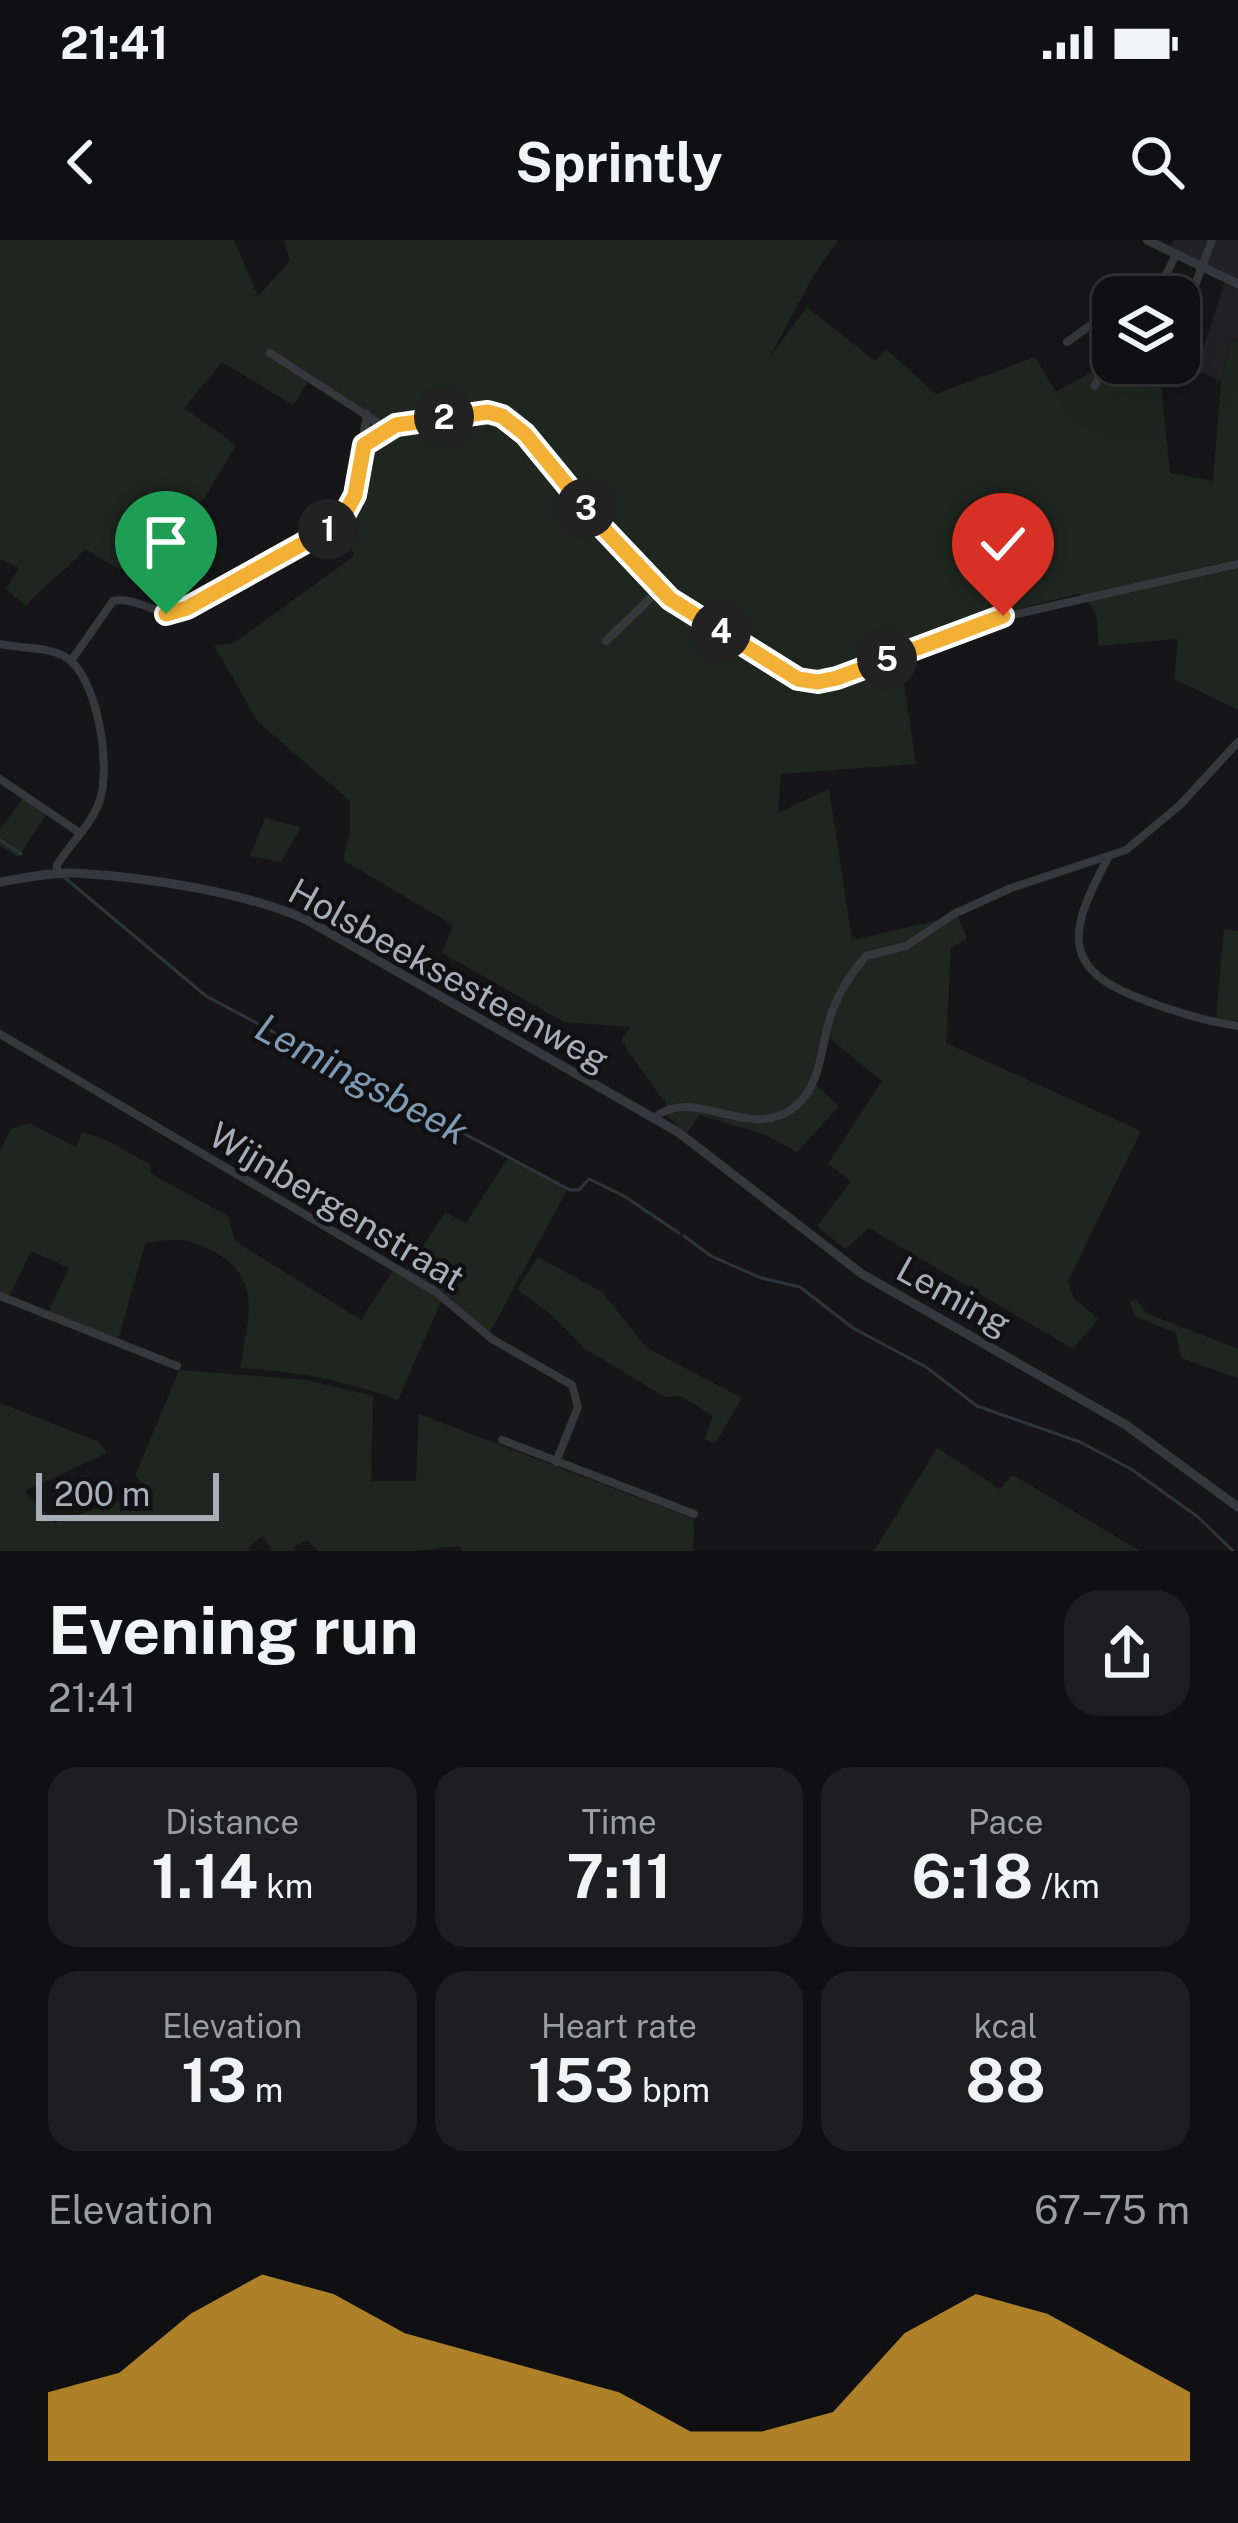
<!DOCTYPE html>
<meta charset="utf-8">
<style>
body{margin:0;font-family:"Public Sans",sans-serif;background:#1e1e20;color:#f1f3f6;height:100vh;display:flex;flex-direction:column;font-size:45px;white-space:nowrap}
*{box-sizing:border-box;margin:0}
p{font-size:39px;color:#9c9d9f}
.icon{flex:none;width:66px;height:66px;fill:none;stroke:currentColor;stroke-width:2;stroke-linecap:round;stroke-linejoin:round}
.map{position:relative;height:1311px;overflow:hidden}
.drawer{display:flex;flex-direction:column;background:#101012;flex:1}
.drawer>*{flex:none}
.fabs{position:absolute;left:1092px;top:36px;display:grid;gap:24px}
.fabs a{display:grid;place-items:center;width:108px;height:108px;border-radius:24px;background:#101012;box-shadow:0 12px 48px #0002,0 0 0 3px #303032;font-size:60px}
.scale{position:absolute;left:36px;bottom:30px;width:183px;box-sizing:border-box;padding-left:12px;border:6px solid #a8adb8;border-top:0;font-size:33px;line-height:42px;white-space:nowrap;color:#a8adb8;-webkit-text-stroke:9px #111113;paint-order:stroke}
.pin{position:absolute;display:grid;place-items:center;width:102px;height:102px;color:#fff;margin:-123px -51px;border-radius:50% 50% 50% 0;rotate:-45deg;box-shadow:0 0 12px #0007}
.pin .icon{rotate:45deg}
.km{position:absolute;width:60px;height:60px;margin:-30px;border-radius:50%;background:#222;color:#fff;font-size:33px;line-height:60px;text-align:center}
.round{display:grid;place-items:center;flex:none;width:126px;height:126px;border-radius:36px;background:#1e1e20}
.headline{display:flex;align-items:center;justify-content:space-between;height:204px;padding:0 48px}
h1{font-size:66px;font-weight:700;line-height:90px}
.figures{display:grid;grid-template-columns:repeat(3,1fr);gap:18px;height:204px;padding:12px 48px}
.figures div{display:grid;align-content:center;border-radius:30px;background:#1e1e20;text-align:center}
.figures b{font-size:60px;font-weight:700}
.figures small{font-size:33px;font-weight:400}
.figures p{font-size:33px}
.chart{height:336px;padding:24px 48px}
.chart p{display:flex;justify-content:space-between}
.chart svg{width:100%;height:216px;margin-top:12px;fill:#f2b134;opacity:.7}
.status{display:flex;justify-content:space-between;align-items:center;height:84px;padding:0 60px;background:#101012;direction:ltr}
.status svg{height:33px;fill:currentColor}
header{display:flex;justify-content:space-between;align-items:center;height:156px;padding:0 48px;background:#101012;font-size:54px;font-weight:700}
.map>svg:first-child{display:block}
.built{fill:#222225}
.green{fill:#1e261f}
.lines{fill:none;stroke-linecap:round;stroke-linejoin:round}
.stream{stroke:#2c353c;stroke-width:3}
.minor{stroke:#37383d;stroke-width:8}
.tertiary{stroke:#37383d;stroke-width:9}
.route-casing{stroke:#fff;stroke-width:24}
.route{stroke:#f2b134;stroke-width:15}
.labels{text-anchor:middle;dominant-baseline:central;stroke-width:9;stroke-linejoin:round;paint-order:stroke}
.street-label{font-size:36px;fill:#a8adb8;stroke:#111113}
.water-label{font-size:39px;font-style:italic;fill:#7f9bb3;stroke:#111113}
</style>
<div class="status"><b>21:41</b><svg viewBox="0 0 49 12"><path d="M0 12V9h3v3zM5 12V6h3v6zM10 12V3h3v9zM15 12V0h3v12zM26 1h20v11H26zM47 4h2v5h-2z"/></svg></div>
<header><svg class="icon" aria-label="back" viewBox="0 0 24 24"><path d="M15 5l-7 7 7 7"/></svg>Sprintly<svg class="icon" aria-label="search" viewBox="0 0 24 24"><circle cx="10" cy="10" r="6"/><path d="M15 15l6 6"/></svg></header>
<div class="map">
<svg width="1238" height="1311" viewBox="0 0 1238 1311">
<rect width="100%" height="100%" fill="#161618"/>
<!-- built -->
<polygon class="built" points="1174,0 1238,0 1238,102 1230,101 1221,142 1196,130 1227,35 1172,7"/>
<!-- green -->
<g class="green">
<path d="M 0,0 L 234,0 L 258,56 L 290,21 L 284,0 L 838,0 L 814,35 L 769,118 L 807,67 L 875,121 L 887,110 L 936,154 L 1035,117 L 1056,152 L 1109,122 L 1161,145 L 1170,233 L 1213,241 L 1221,142 L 1231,100 L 1238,102 L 1238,470 L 1174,439 L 1178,399 L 1098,406 C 1098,383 1099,366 1077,354 L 996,375 L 899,410 L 916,524 L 781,534 L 778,573 L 829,549 L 852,700 L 958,676 L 967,698 L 951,709 L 946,803 L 1141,891 L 1068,1041 L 1074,1058 L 1098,1079 L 1073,1109 L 869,988 L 845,1009 L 817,986 L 851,941 L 828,924 L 882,841 L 823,793 L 812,842 L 839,866 L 797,912 L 766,895 L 700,875 L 687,893 L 666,876 L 671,871 L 621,801 L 630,787 L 564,782 L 442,713 L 453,685 L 343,620 L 350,591 L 350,561 L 258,482 L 214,405 L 234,403 L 354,316 L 345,287 L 353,278 L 368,180 L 308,142 L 293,165 L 222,122 L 184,168 L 236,205 L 203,260 L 120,330 L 85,309 C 66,331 44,344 26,366 L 6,349 L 19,328 L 0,319 Z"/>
<polygon points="24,557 48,572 18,617 0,606 0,589"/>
<polygon points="265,578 301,587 281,622 250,616"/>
<polygon points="1224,689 1238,691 1238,781 1216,779"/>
<path d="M 29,883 L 76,907 L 82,892 L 106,900 L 151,925 L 150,933 L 228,976 L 235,1001 L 361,1080 L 394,1029 L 442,1059 L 398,1160 C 345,1140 296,1131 240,1128 C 248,1077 264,1037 211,1010 C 189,998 169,998 145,1004 L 118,1100 L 48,1073 L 69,1028 L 31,1011 L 9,1057 L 0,1053 L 0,911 L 11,889 Z"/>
<polygon points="508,918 567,950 489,1094 442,1051 407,1031 445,972 466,983"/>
<polygon points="538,1017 602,1052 647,1108 742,1158 715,1204 705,1199 713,1176 681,1156 665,1157 584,1108 554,1077 517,1049"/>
<polygon points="1136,1059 1146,1073 1238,1109 1238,1138 1181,1118 1176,1093 1134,1076 1130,1062"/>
<polygon points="179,1130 307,1140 373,1156 371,1241 416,1241 419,1174 694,1279 693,1311 462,1311 459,1306 414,1311 318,1311 307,1300 293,1307 295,1311 272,1311 263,1296 249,1307 251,1311 0,1311 0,1163 99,1202 107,1213 25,1251 54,1283 136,1255 148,1259 136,1234"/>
<polygon points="937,1208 1000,1249 1013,1235 1140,1311 874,1311"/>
</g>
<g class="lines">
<!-- stream -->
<g class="stream">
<polyline points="0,600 21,614"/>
<polyline points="64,637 206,756 570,950 579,950 589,939 624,956 679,993"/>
<polyline points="684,996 711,1016 761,1038 800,1047 853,1088 926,1127 977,1166 1080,1202 1131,1229 1198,1277 1233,1311"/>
</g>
<!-- minor -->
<g class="minor">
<polyline points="1130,57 1166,35 1176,14"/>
<path d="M 1094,82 C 1114,105 1107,120 1095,146"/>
<polyline points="1179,88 1212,0"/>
<polyline points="1067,102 1113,69"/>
<polyline points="270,113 386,188"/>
<polyline points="1159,138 1165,123"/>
<polyline points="363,205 396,185 487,172 503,175 525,194 599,284 670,359 787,433 818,442 1003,377 1238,324"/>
<polyline points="606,401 660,349"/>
<path d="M 0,404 C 21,409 45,406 64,416 C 98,434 112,529 99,563 C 90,586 70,604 57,625 L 57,633"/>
<path d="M 71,421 L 113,361 C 137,356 155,377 181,371 L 340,283 L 354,255 L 367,174"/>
<polyline points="0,539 80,593"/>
<path d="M 1108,618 C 1072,685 1056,727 1139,758 C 1172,771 1203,781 1238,786"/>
<polyline points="0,794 436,1052 492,1099 572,1145 578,1167 556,1222"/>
<path d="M 654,878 C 695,844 751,904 796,866 C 824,841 820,803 832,772 C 839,752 852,732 866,716 L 906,706 L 954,674 L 1011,648 L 1126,610 L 1180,565 L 1238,502"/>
<polyline points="0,1056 177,1126"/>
<polyline points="502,1200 694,1274"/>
</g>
<!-- tertiary -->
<g class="tertiary">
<polyline points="1147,0 1238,44"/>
<path d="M 0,642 C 25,638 50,632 75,633 C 144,637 246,652 307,680 L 678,892 L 862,1034 L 1126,1185 L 1238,1267"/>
</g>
</g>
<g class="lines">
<defs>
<polyline id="route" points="166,374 187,368 340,283 355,255 364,205 396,185 488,172 502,176 525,194 599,284 670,359 798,439 818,442 837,438 1003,376"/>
</defs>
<!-- route casing -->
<use href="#route" class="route-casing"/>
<!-- route -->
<use href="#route" class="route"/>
</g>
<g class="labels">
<!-- street labels -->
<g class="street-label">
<text transform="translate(449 735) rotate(29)">Holsbeeksesteenweg</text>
<text transform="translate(337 966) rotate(31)">Wijnbergenstraat</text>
<text transform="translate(954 1056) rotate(29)">Leming</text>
</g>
<!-- water labels -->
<g class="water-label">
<text transform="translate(362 839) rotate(28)">Lemingsbeek</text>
</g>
</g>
</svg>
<div class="fabs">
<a><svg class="icon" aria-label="layers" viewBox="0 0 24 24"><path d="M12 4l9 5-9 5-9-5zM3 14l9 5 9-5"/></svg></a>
</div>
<div class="scale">200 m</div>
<div class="pin" style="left:166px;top:374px;background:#1e9e55"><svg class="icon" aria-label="arrive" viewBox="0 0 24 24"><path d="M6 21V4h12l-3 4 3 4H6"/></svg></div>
<div class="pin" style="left:1003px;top:376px;background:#d93025"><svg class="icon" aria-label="check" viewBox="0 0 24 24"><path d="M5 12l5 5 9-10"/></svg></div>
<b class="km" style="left:328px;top:289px">1</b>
<b class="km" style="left:444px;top:177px">2</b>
<b class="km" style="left:586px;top:268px">3</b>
<b class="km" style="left:721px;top:391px">4</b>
<b class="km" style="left:887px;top:419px">5</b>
</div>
<section class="drawer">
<div class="headline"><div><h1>Evening run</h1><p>21:41</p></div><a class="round"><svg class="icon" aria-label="share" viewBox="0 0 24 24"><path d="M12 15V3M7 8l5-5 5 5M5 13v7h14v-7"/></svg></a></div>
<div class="figures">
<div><p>Distance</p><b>1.14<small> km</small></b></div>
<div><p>Time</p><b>7:11</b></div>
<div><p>Pace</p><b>6:18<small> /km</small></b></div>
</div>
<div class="figures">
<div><p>Elevation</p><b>13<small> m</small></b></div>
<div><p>Heart rate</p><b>153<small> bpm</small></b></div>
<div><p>kcal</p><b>88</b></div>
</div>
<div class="chart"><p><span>Elevation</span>67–75 m</p>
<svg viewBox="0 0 160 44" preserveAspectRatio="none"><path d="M0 44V30L10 26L20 14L30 6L40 10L50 18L60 22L70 26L80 30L90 38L100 38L110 34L120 18L130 10L140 14L150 22L160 30V44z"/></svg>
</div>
</section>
